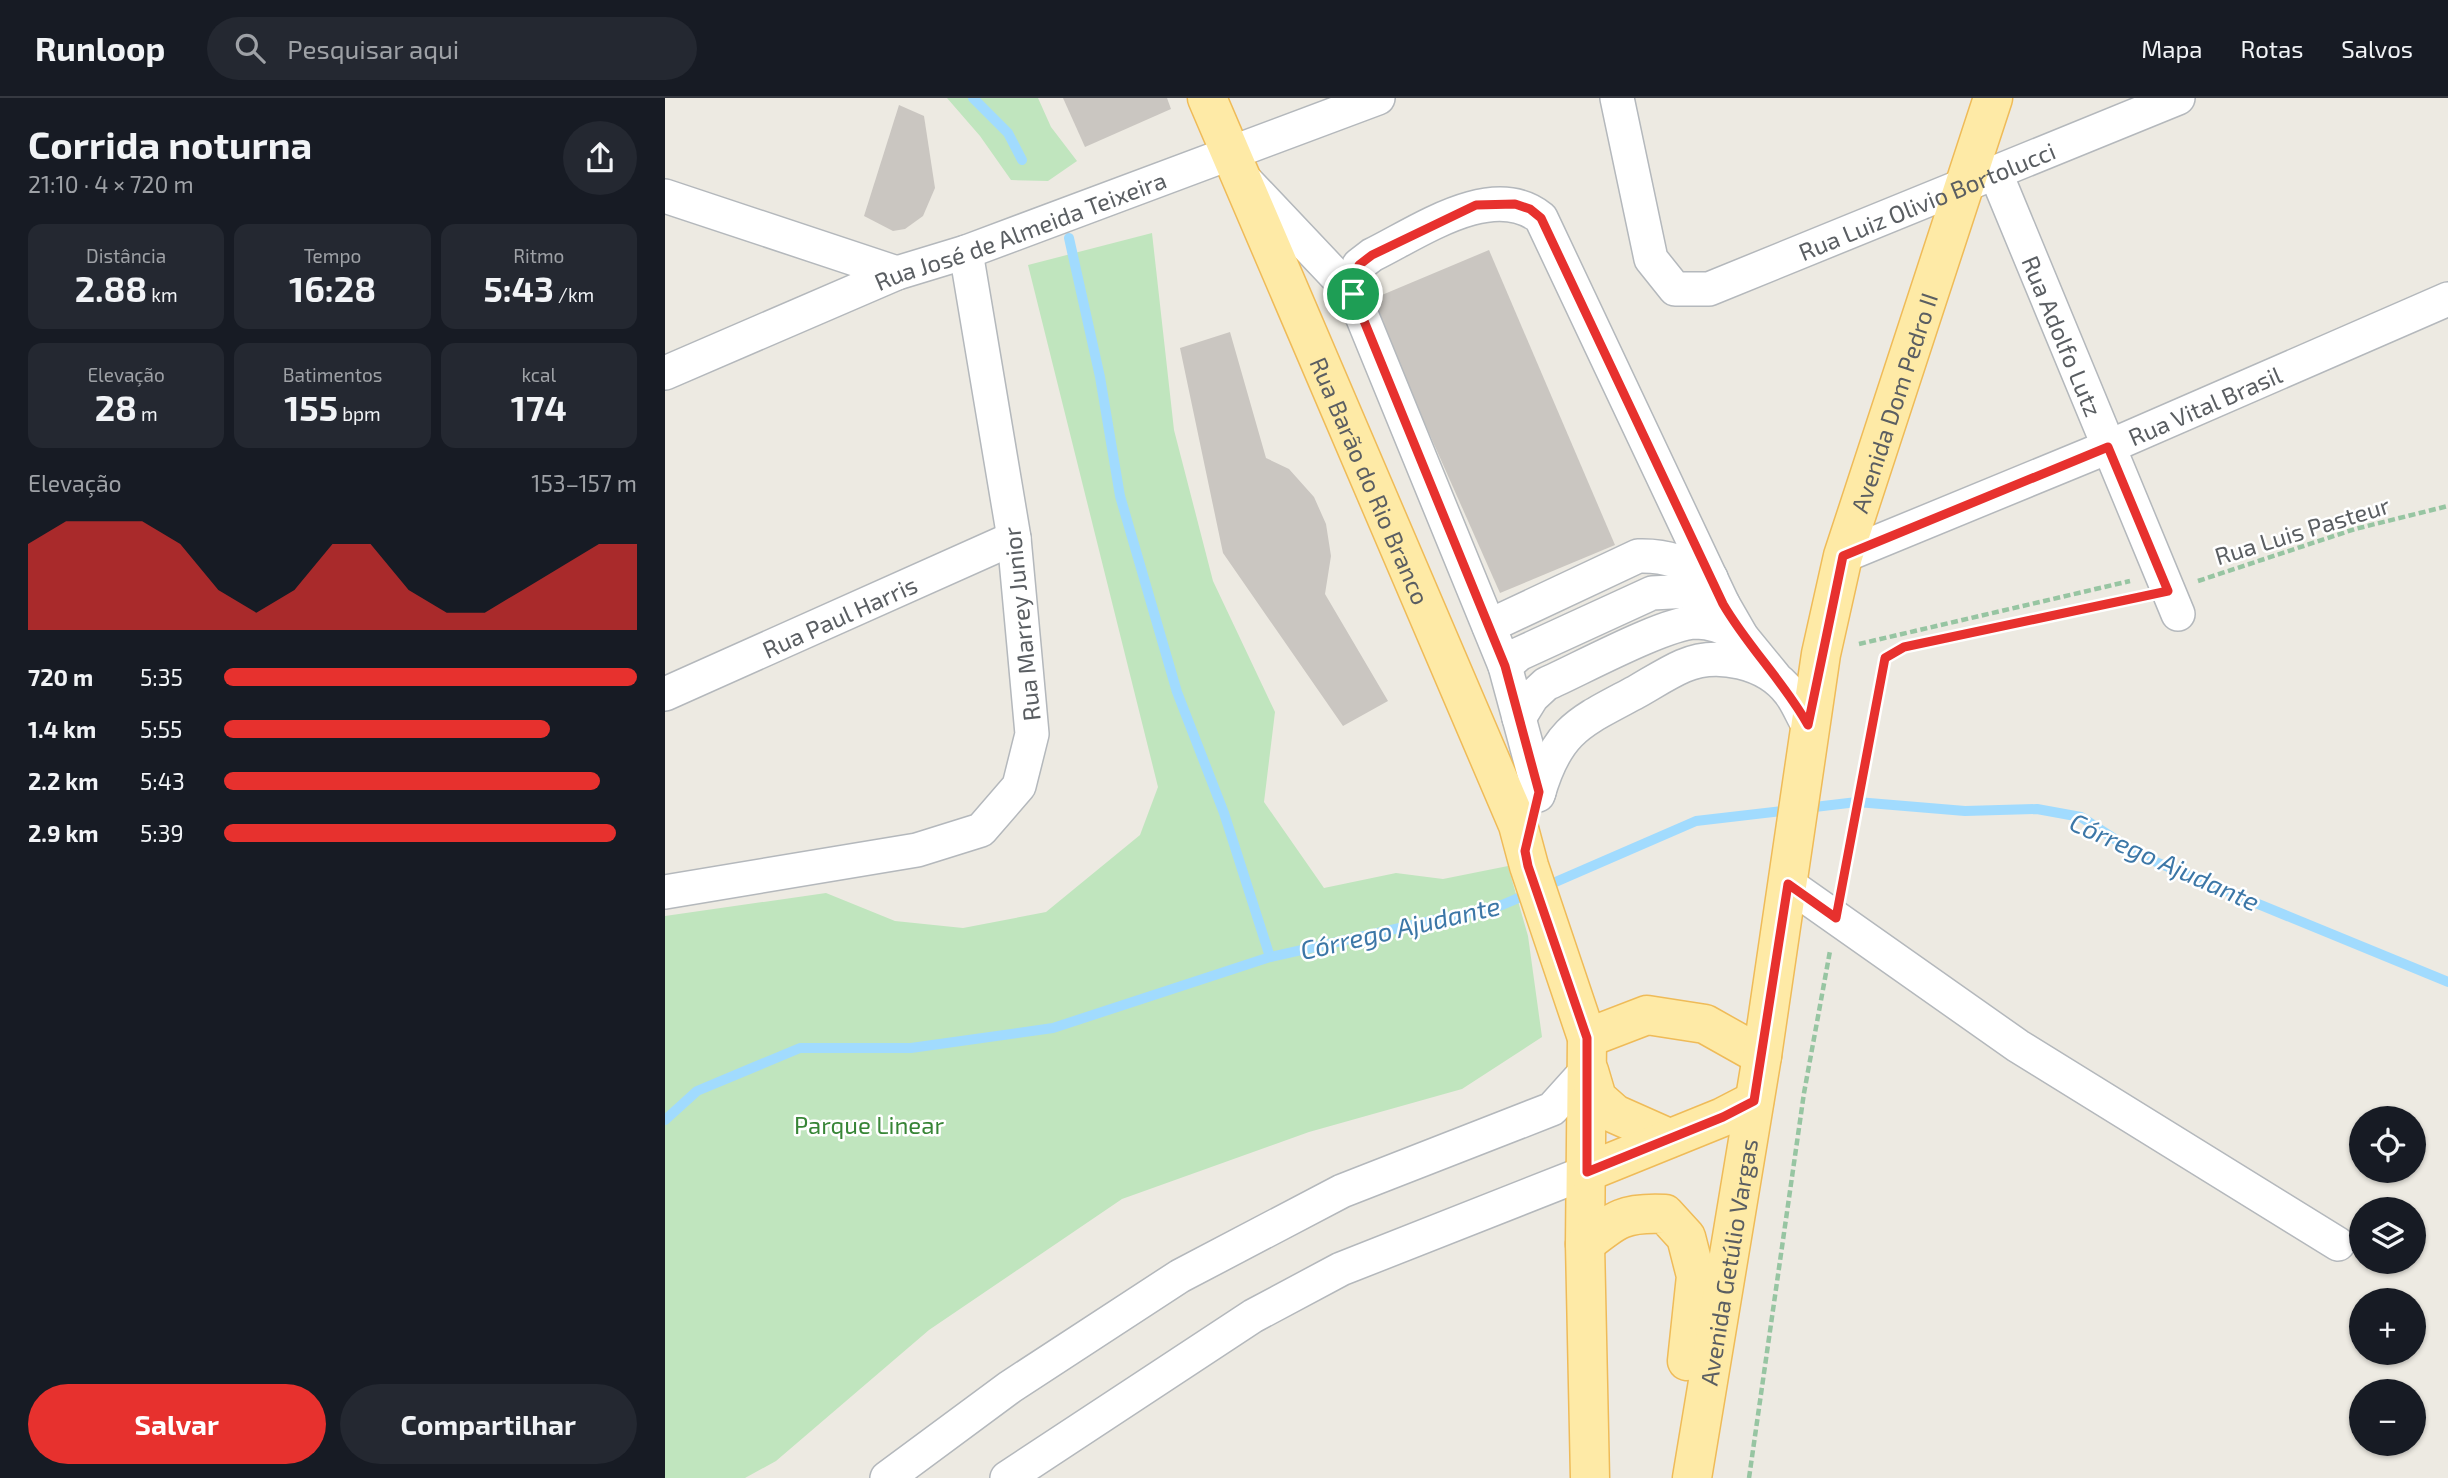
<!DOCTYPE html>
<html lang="pt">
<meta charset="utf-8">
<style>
body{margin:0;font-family:"Exo 2",sans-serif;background:#242831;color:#f1f3f6;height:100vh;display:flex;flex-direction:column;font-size:26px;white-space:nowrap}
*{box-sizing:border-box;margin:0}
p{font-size:23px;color:#9ea1a6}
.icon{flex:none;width:38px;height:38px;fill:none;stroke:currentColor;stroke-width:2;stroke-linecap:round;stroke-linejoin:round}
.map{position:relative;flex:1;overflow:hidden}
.sheet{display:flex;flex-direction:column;background:#171b24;width:665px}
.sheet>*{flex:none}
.tools{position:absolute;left:1684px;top:1008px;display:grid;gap:14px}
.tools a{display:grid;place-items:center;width:77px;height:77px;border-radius:50%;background:#171b24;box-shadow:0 2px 5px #0004;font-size:35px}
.pin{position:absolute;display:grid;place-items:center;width:60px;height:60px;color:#fff;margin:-30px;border:4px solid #fff;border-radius:50%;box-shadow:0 2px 7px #0007}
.round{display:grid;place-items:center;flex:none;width:74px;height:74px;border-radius:37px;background:#242831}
.headline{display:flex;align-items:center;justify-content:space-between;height:119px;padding:0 28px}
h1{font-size:38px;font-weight:700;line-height:52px}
.stats{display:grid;grid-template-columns:repeat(3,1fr);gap:10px;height:119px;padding:7px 28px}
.stats div{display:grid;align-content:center;border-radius:14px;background:#242831;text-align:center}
.stats b{font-size:35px;font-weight:700}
.stats small{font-size:19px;font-weight:400}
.stats p{font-size:19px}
.chart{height:196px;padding:14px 28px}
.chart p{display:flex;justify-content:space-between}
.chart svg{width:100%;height:126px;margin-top:7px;fill:#e7312e;opacity:.7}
.button{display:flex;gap:14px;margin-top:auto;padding:14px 28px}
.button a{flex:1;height:80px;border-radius:42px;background:#e7312e;color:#fff;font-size:28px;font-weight:700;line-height:80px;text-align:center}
.button a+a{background:#242831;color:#f1f3f6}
ul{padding:0 28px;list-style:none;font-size:23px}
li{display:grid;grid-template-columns:112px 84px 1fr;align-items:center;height:52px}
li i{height:18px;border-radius:9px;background:#e7312e}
header{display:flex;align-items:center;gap:42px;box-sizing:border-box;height:98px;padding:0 35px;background:#171b24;border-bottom:2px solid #363941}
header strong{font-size:33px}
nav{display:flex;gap:38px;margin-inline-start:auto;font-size:24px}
.search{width:490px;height:63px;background:#242831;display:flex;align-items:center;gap:18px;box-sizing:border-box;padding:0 24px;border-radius:38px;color:#9ea1a6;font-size:26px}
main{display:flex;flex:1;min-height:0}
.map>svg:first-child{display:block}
.green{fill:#c0e5be}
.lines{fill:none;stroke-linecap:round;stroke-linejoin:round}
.stream{stroke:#a1dbfe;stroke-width:10}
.building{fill:#cac6c1}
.minor-casing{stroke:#b4b8bc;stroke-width:36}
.major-casing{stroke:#efbb58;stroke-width:41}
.path{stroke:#97c5a2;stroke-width:4.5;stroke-dasharray:7 3.5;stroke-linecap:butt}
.minor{stroke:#fff;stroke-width:33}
.major{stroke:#feeaa6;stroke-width:38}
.route-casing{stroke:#fff;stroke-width:14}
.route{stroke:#e7312e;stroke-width:9}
.labels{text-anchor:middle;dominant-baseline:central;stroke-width:5;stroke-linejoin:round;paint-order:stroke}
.street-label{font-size:24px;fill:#5a5e62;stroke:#fff}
.park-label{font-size:24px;fill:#378536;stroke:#fff}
.water-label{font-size:26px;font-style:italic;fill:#3c77a7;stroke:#fff}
</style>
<header>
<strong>Runloop</strong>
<div class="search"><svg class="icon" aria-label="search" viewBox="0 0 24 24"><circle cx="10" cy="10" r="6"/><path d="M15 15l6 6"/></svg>Pesquisar aqui</div>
<nav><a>Mapa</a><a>Rotas</a><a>Salvos</a></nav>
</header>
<main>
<section class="sheet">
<div class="headline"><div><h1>Corrida noturna</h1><p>21:10 · 4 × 720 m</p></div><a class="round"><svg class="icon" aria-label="share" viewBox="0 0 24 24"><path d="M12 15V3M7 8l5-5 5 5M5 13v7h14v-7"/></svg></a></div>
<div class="stats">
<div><p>Distância</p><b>2.88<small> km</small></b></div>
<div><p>Tempo</p><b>16:28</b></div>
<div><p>Ritmo</p><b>5:43<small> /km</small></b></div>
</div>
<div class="stats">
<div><p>Elevação</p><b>28<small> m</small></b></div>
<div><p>Batimentos</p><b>155<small> bpm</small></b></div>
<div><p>kcal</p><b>174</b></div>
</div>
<div class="chart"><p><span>Elevação</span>153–157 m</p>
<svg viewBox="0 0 160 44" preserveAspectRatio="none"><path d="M0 44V14L10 6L20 6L30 6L40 14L50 30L60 38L70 30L80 14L90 14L100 30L110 38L120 38L130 30L140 22L150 14L160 14V44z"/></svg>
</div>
<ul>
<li><b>720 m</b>5:35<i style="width:100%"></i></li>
<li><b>1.4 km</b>5:55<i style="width:79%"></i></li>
<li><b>2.2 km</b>5:43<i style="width:91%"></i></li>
<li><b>2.9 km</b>5:39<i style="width:95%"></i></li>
</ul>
<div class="button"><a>Salvar</a><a>Compartilhar</a></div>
</section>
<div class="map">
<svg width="1783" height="1380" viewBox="0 0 1783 1380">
<rect width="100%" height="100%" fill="#edeae2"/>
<!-- green -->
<g class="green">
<polygon points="282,0 373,0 386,29 412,63 383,83 346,82 315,38"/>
<polygon points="487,135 509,332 548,483 610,614 599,704 659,790 731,775 778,781 843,768 863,838 877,939 797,991 644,1034 457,1101 264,1232 111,1363 80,1380 0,1380 0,818 161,795 230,823 298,830 381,814 475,737 493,689 363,167"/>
</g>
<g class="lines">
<!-- stream -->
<g class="stream">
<polyline points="308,0 343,35 357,62"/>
<polyline points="404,140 435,279 455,398 512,594 559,715 605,859"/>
<polyline points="1141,710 1192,704 1300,713 1372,711 1416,719 1474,757 1783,884"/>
<polyline points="879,789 1031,723 1126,712"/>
<polyline points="0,1022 32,993 135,950 246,950 388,930 605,859 837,807 865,795"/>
</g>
</g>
<!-- building -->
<g class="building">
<polygon points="398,0 502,0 506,11 420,49"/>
<polygon points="234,7 259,18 270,90 258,118 240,131 228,133 199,118"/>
<polygon points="824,152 950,447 835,495 705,202"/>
<polygon points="565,234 601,360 624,371 649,399 661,426 666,458 660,496 723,603 678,628 558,455 515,250"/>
</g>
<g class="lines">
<defs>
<g id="minor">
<path id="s1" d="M 952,0 L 986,161 L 1010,191 L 1044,191 L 1513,0"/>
<path id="s2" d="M 1331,76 L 1513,516"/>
<polyline points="582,84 688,196"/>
<polyline points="0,98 232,175"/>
<path id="s3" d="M 0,275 L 232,175 L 301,154 L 713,0"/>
<path id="s4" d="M 1178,458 L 1443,349 L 1783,201"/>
<path d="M 824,528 L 973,458 C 1003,457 1020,465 1046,480"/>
<polyline points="840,568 854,556 987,495 1025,493 1058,506"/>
<path id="s5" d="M 0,596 L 349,440"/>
<path d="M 854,620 L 867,599 L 881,586 C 915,571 999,525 1031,524 C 1049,524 1061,531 1077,539"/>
<path d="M 874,694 L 840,568 L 688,196 L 694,167 L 707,157 C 754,134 828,81 876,120 L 1058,506 L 1077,539 L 1109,578"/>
<path d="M 873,697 C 892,631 915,624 971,594 C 987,585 1002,575 1018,568 C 1052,553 1102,564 1125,595 C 1132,604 1137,617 1143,627"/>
<polyline points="1123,786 1353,948 1673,1146"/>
<polyline points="0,794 252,752 316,732 354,688 367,636 359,548 349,440 301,154"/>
<polyline points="222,1380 345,1289 515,1178 677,1093 887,1011 923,971"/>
<polyline points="342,1380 588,1218 676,1171 922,1074"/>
</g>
<g id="major">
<path id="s6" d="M 542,0 L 853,727 L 864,768 L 922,940 L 920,1146 L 925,1380"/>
<polyline points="922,940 982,917 1040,926 1097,958"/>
<polyline points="924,973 932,1000 950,1016 1004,1040"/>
<polyline points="922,1074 1058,1019 1089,1003"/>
<path d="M 920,1146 C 951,1121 959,1114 1000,1116 L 1021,1139 L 1031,1178 L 1022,1263"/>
<path id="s7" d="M 1027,1380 L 1097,958 L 1156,556 L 1178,458 L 1328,0"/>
</g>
</defs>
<!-- minor casing -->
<use href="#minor" class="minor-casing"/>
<!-- major casing -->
<use href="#major" class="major-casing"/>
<!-- path -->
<g class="path">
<polyline points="1533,483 1690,431 1783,408"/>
<polyline points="1194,546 1465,483"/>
<polyline points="1177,785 1220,560 1239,549 1474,499"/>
<polyline points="1084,1380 1139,995 1165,853"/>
</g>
<!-- minor -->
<use href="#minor" class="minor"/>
<!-- major -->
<use href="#major" class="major"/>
</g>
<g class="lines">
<defs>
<path id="route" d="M 850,106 L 865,111 L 876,120 L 1058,506 C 1083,549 1119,584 1143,627 L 1178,458 L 1443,349 L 1503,493 L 1239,549 L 1220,560 L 1171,820 L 1123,786 L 1089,1003 L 1058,1019 L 922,1074 L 922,940 L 863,768 L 860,753 L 874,694 L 840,568 L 688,196 L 694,167 L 707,157 L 811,107 Z"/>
</defs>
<!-- route casing -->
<use href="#route" class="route-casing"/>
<!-- route -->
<use href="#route" class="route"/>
</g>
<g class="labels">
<!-- street labels -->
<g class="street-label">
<text stroke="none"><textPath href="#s1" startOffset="472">Rua Luiz Olivio Bortolucci</textPath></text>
<text stroke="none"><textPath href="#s3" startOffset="383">Rua José de Almeida Teixeira</textPath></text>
<text stroke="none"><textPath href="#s2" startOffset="175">Rua Adolfo Lutz</textPath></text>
<text stroke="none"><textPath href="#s7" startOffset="1096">Avenida Dom Pedro II</textPath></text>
<text stroke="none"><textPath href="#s4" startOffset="392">Rua Vital Brasil</textPath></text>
<text stroke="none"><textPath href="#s6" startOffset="416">Rua Barão do Rio Branco</textPath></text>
<text transform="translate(1637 432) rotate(-17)">Rua Luis Pasteur</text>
<text stroke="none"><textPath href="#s5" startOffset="191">Rua Paul Harris</textPath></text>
<text transform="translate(356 526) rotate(-96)">Rua Marrey Junior</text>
<text stroke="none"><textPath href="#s7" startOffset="219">Avenida Getúlio Vargas</textPath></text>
</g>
<!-- park labels -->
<g class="park-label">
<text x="204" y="1026">Parque Linear</text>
</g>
<!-- water labels -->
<g class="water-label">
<text transform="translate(1500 763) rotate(24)">Córrego Ajudante</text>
<text transform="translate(735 829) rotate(-13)">Córrego Ajudante</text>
</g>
</g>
</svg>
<div class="tools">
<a><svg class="icon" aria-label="locate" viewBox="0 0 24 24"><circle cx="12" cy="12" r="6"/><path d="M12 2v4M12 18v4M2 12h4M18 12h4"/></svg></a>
<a><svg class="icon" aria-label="layers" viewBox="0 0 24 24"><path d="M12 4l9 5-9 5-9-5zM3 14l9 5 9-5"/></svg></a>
<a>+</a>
<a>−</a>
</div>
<div class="pin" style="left:688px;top:196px;background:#1e9e55"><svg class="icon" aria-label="arrive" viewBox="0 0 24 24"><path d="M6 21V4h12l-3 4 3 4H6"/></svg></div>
</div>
</main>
